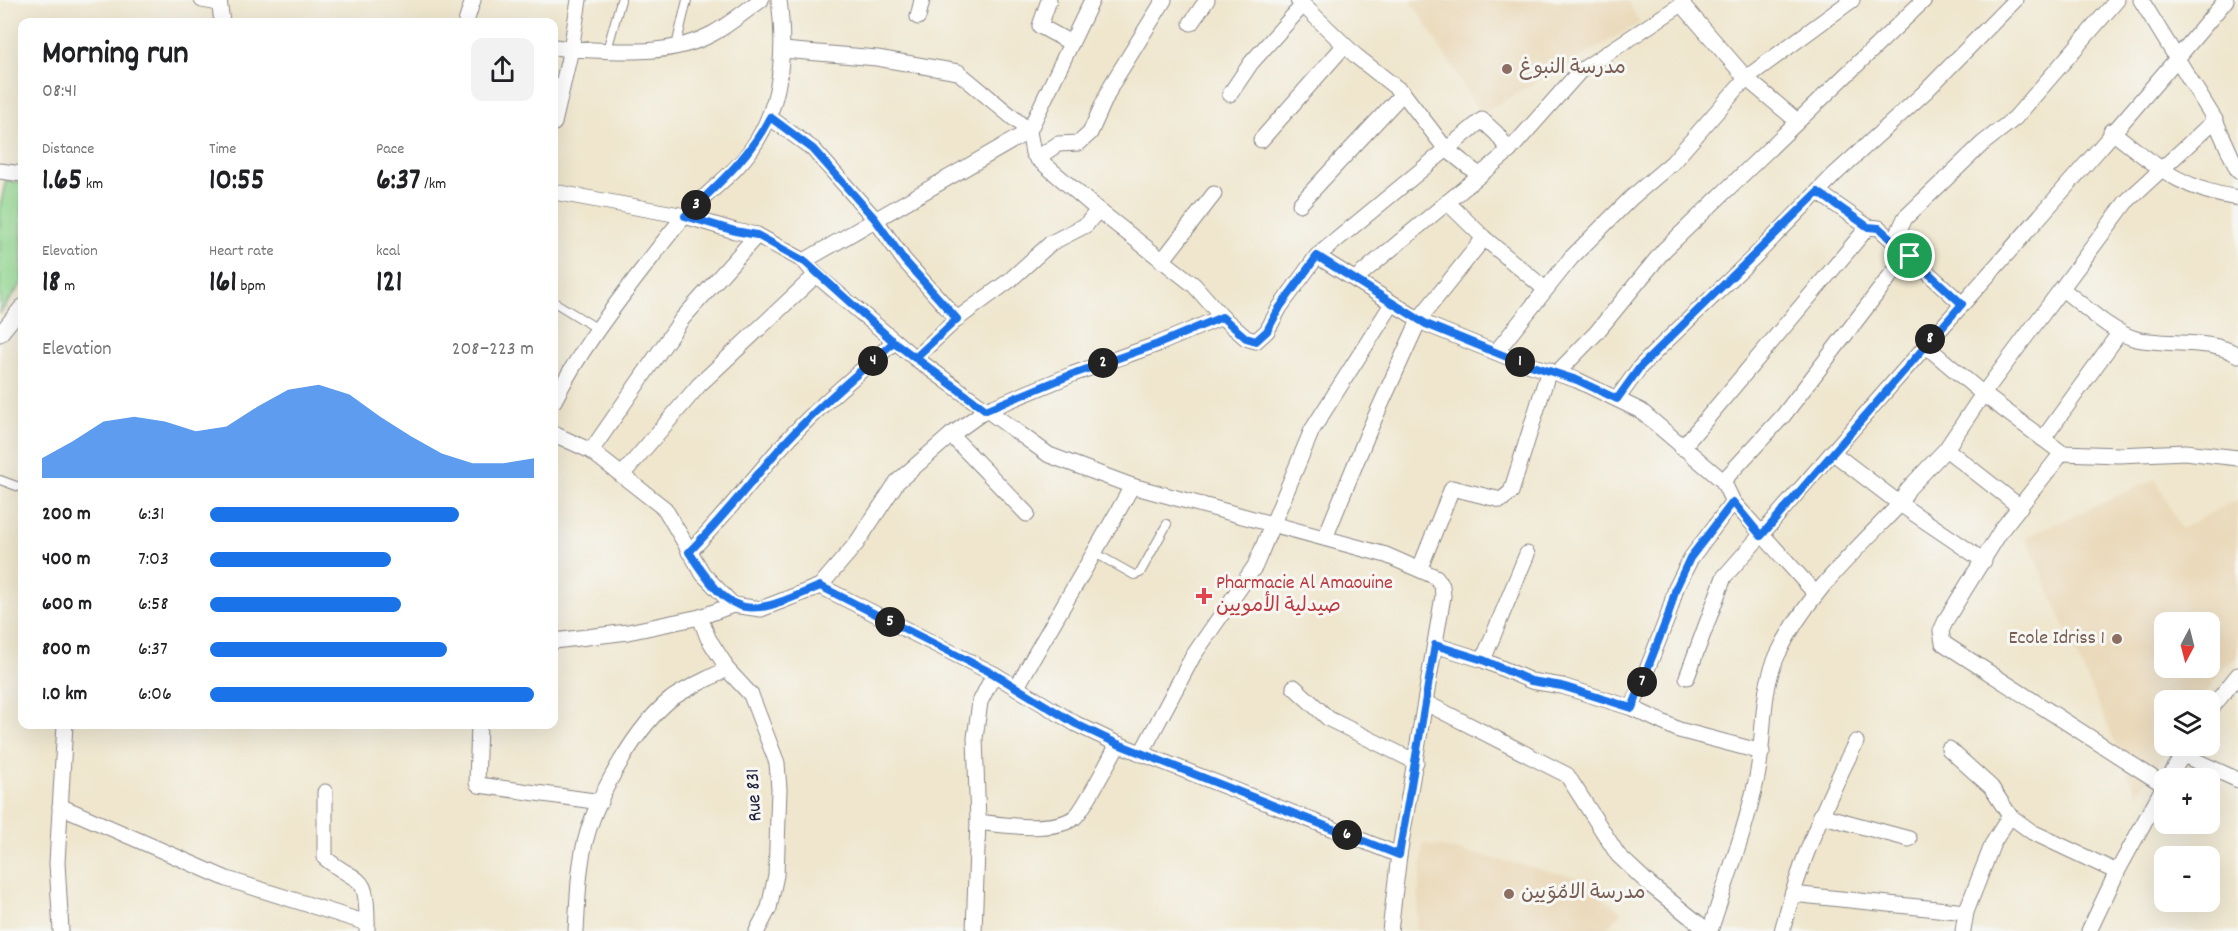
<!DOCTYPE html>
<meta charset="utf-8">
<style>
body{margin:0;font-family:Dekko,"Playpen Sans Arabic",sans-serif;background:#f2f2f2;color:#202124;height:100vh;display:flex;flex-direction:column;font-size:22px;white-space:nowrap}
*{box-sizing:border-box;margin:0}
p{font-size:20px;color:#757577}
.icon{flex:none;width:33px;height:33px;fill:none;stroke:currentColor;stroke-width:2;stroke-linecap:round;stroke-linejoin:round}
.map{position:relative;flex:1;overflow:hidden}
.sheet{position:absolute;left:18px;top:18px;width:540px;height:711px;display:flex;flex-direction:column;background:#fff;border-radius:12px;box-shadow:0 6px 24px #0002}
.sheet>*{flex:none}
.needle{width:39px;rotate:187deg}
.fabs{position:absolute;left:2154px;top:612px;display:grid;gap:12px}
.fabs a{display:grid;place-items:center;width:66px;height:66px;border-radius:12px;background:#fff;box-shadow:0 6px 24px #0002;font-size:30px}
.pin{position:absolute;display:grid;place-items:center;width:51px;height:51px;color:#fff;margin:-26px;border:3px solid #fff;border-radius:50%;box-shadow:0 2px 6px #0007}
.km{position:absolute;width:30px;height:30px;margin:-15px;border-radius:50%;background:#222;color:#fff;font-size:16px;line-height:30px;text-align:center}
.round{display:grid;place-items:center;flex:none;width:63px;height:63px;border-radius:12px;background:#f2f2f2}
.summary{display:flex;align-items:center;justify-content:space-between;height:102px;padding:0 24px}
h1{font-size:33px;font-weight:800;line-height:45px}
.metrics{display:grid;grid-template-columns:repeat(3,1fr);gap:9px;height:102px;padding:6px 24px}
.metrics div{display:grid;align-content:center}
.metrics b{font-size:30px;font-weight:800}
.metrics small{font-size:16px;font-weight:400}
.metrics p{font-size:16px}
.chart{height:168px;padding:12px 24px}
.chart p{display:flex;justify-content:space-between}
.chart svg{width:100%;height:108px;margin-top:6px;fill:#1a73e8;opacity:.7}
ul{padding:0 24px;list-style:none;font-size:20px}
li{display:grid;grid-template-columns:96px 72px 1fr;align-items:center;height:45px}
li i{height:15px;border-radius:8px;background:#1a73e8}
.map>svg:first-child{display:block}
.built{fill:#ead9ba;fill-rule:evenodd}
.green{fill:#97dc94;stroke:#5c7f68;stroke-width:1.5}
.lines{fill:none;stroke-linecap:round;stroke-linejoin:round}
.service-casing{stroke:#888484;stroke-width:10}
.minor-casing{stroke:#888484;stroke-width:17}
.service{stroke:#fff;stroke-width:8}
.minor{stroke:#fff;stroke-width:15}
.route-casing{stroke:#fff;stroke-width:12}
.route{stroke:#1a73e8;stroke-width:8}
.education-dot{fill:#8d6e63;stroke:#f6f6f2;stroke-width:2}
.health-dot{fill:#e0444e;stroke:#f6f6f2;stroke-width:2}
.labels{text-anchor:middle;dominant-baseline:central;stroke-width:6;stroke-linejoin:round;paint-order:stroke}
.education-label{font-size:20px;fill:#785e54;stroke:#f6f6f2;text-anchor:start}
.health-label{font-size:20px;fill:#be3a42;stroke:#f6f6f2;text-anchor:start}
.street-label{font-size:20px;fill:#22223b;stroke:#f6f6f2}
</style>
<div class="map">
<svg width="2238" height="931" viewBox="0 0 2238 931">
<rect width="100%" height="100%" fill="#f6f6f2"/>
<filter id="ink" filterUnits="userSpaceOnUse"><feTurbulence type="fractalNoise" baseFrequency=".0167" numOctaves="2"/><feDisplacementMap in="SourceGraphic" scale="12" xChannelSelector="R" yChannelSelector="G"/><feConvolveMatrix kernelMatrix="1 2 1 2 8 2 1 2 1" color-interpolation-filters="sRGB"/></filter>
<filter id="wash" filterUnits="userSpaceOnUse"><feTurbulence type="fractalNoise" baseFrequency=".008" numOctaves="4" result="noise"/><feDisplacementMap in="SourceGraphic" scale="24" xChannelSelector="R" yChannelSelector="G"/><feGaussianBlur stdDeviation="1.35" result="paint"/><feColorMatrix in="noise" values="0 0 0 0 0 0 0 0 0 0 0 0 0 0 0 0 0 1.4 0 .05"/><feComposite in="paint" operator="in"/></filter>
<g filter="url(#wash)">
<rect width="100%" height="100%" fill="#efe6cd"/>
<!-- built -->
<g class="built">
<polygon points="1411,0 1627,0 1640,23 1481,114"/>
<path d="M 2156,479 L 2181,529 L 2238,499 L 2238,656 L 2222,669 L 2201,700 L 2164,700 L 2164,746 L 2170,746 L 2137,794 L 2026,537 ZM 2164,622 L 2210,622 L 2210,668 L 2164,668 Z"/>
<polygon points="1423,843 1575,877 1622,912 1604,931 1416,931"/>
</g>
<!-- green -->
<polygon class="green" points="6,180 22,183 22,283 0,313 0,207"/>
</g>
<g filter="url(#ink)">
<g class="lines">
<defs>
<g id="service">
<polyline points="676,46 687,0"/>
<polyline points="607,50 621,0"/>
<polyline points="554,302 598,329"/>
<polyline points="0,480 22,488"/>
<polyline points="1095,553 1134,575 1140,573 1167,524"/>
</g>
<g id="minor">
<polyline points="202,0 219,3"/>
<polyline points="219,0 222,22"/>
<polyline points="1049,0 1040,26 1071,43"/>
<polyline points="1298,0 1356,56 1403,93 1445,148 1479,175"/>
<polyline points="2141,0 2215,120 2238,171"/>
<polyline points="1682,4 1746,78 1796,120"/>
<polyline points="918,17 922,0"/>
<polyline points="466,22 473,0"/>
<polyline points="1191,23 1207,0"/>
<polyline points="554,47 571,49 579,0"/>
<polyline points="783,50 877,58 958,72 1029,131 1033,153 1037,158 1098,210 1194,285 1222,317 1246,338 1256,341 1267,331 1280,307 1317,256 1426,324 1512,359 1577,380 1641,411 1723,481 1733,502 1815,593"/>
<polyline points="1230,94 1251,63 1302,6"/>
<polyline points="769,117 813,149 875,219 904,260 957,319"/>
<path d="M 554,123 L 571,49 C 617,51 669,57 712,34 C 729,25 745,11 761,0"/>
<path d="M 2111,131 C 2157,166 2179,189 2238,198"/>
<polyline points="1261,140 1344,46"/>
<polyline points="1037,158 1058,144 1079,143 1090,133 1112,84 1164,0"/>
<polyline points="0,171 22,174"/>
<polyline points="554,192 685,216 735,231 757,235 804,261 816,275 915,358 1049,455 1132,486 1386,555 1436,577 1442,586 1443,596 1399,855 1390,931"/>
<polyline points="1818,192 1868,227"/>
<polyline points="1447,202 1484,238 1545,289"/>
<polyline points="1300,204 1403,93"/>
<polyline points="1317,256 1482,120 1497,134 1509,151"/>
<polyline points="804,261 1029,131 1092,0"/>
<polyline points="1162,261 1214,194"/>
<polyline points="1355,279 1509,151 1580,71 1682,4 1684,0"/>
<path d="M 2062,289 C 2084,305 2110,332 2136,339 C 2169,346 2209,338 2238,355"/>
<polyline points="0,334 22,307"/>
<polyline points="1925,345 1983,394 2062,453 2119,455 2185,452 2238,458"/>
<polyline points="1496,352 1571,258 1631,198 1672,163 1746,78 1852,0"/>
<polyline points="915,358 957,319 1010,280 1051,243 1086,225 1098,210"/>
<polyline points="1557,373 1596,333 1664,250 1924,0"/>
<polyline points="1617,399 1640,367 1662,345 1754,257 1834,175 1925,92 2015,0"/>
<path d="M 554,401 C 578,353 612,309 645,266 C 658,249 671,231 685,216 C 700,199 719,185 735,169 C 780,123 787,62 779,0"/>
<polyline points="554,434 591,451 665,509 703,574 733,605 761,609 820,586 856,544 897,482 951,435 986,410 1073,374 1158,344 1222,317"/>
<polyline points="951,435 1027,514"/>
<polyline points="2043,439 2120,332"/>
<polyline points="1682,448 1868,227 1879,228 1962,304"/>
<polyline points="1946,449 2020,507"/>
<polyline points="591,451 682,319 757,235"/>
<polyline points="1832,452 1900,504 1984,561"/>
<polyline points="2062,453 2002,529 1947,618 1941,631 1943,643 2164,785"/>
<polyline points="622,475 699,385 816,275"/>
<polyline points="1723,481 1783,416 1891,275 1910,256 1899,231 1905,218 1982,144 2015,118 2117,0"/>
<polyline points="1325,538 1368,433 1420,318 1484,238"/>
<path d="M 689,552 C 720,521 746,488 774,455 C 810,413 853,378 894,342"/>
<polyline points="1420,568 1452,488 1501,500 1511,492 1549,370"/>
<polyline points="820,586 994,674 1076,724 1118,744 1399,855"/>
<polyline points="554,641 628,632 700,617"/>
<polyline points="1435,645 1483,660 1527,554"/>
<polyline points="1483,660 1531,681 1562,686 1632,708 1679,730 1762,752"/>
<polyline points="725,667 751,695 777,763 779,789 776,875 769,908 757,931"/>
<path d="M 1687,677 L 1724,577 L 1761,535 C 1914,355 2075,182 2226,0"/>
<path d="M 1017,687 C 1054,619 1095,554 1132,486"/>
<polyline points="1294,687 1329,719 1416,762"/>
<polyline points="1426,703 1567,775 1618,855 1649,884 1708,931"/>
<polyline points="1632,708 1668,616 1676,588 1691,558 1733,502"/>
<polyline points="2210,710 2238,675"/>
<polyline points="479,724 477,783 479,785 601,802"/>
<polyline points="1949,749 1991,787 2010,816"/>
<polyline points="1141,754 1193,656 1255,566 1312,430 1392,304"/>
<polyline points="2183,755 2238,780"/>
<polyline points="2169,778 2188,746"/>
<path d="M 325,792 L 325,858 C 359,886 367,870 367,923"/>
<polyline points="60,806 227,879 367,923 367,931"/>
<polyline points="1820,815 1909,839"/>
<path d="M 978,822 C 1003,825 1055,833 1075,817 C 1083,811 1111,757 1118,744"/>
<polyline points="1792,894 1966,912 1993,843 2010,816 2032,832 2117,872"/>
<polyline points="61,931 57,863 65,724"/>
<path d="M 576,931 C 578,899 578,866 587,835 C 599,793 636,727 671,699 C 686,688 706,680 723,671 L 724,663 L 708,638 L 700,617 L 733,605"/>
<polyline points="974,931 978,822 975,738 980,702 994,674"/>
<path d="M 1710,931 C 1726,881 1746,829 1757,777 C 1765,738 1760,693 1777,656 C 1805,596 1855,551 1900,504 L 1908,489 L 1946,449 L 1983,394 L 2126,202 L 2215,120"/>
<path d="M 1782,931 C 1800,862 1824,805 1856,742"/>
<polyline points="1963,931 1966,912"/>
<polyline points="2089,931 2117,872 2164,786"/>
</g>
</defs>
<!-- service casing -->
<use href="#service" class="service-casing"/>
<!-- minor casing -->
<use href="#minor" class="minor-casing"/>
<!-- service -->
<use href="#service" class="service"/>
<!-- minor -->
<use href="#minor" class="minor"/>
</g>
</g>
<g class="lines" filter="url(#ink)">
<defs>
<path id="route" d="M 1910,256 L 1879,228 L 1868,227 L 1818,192 L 1640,367 L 1617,399 L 1577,380 L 1512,359 L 1426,324 L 1317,256 L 1280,307 L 1267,331 L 1256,341 L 1246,338 L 1222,317 L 1158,344 L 1073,374 L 986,410 L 894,342 L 804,261 L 757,235 L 735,231 L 685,216 C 717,185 749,158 770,117 L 813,149 L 875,219 L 904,260 L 957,319 L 915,358 L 894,342 C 853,378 810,413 774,455 C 746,488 720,521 689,552 C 734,622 748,617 820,586 L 994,674 L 1076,724 L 1118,744 L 1399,855 L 1435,645 L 1483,660 L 1531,681 L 1562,686 L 1632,708 L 1668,616 L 1676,588 L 1690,558 L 1733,502 L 1761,536 L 1962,304 L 1910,256"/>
</defs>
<!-- route casing -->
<use href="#route" class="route-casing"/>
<!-- route -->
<use href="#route" class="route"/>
</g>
<!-- markers -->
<g class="education-dot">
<circle cx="1507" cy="69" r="6"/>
<circle cx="2117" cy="639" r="6"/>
<circle cx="1509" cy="894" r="6"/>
</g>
<path class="health-dot" d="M1201 587h6v6h6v6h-6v6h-6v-6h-6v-6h6z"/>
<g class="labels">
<!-- education labels -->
<g class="education-label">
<text x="1519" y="69">مدرسة النبوغ</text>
<text x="2105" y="639" text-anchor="end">Ecole Idriss 1</text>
<text x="1521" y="894">مدرسة الامُوَيين</text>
</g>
<!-- health labels -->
<g class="health-label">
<text x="1216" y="584">Pharmacie Al Amaouine<tspan x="1216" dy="23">صيدلية الأمويين</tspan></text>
</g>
<!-- street labels -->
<g class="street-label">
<text transform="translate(755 795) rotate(-93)">Rue 831</text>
</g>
</g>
</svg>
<div class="fabs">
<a><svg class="needle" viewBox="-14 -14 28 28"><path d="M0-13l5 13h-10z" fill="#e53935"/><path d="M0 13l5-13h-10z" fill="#757577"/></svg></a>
<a><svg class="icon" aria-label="layers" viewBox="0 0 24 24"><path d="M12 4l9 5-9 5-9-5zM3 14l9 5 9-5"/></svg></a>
<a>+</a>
<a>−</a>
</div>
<div class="pin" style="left:1910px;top:256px;background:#1e9e55"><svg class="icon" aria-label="arrive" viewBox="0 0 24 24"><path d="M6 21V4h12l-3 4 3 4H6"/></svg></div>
<b class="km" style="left:1520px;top:362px">1</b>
<b class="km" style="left:1103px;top:363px">2</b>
<b class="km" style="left:696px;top:205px">3</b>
<b class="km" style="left:873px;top:361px">4</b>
<b class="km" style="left:890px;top:622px">5</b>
<b class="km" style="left:1347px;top:835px">6</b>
<b class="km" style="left:1642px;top:682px">7</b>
<b class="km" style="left:1930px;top:339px">8</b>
<section class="sheet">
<div class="summary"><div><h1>Morning run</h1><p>08:41</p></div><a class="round"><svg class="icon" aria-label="share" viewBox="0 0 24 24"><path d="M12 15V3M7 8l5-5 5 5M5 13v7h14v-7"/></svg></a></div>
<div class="metrics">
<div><p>Distance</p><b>1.65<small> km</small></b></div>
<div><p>Time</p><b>10:55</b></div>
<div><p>Pace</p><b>6:37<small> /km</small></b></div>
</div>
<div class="metrics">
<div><p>Elevation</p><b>18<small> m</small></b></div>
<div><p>Heart rate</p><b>161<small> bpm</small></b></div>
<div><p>kcal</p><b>121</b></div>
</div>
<div class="chart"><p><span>Elevation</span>208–223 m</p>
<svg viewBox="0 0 160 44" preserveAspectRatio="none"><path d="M0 44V36L10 29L20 21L30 19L40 21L50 25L60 23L70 15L80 8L90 6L100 10L110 19L120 27L130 34L140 38L150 38L160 36V44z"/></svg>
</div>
<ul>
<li><b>200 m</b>6:31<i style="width:77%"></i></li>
<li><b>400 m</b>7:03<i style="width:56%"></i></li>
<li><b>600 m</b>6:58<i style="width:59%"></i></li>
<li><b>800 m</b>6:37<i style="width:73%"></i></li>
<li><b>1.0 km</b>6:06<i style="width:100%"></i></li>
</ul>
</section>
</div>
